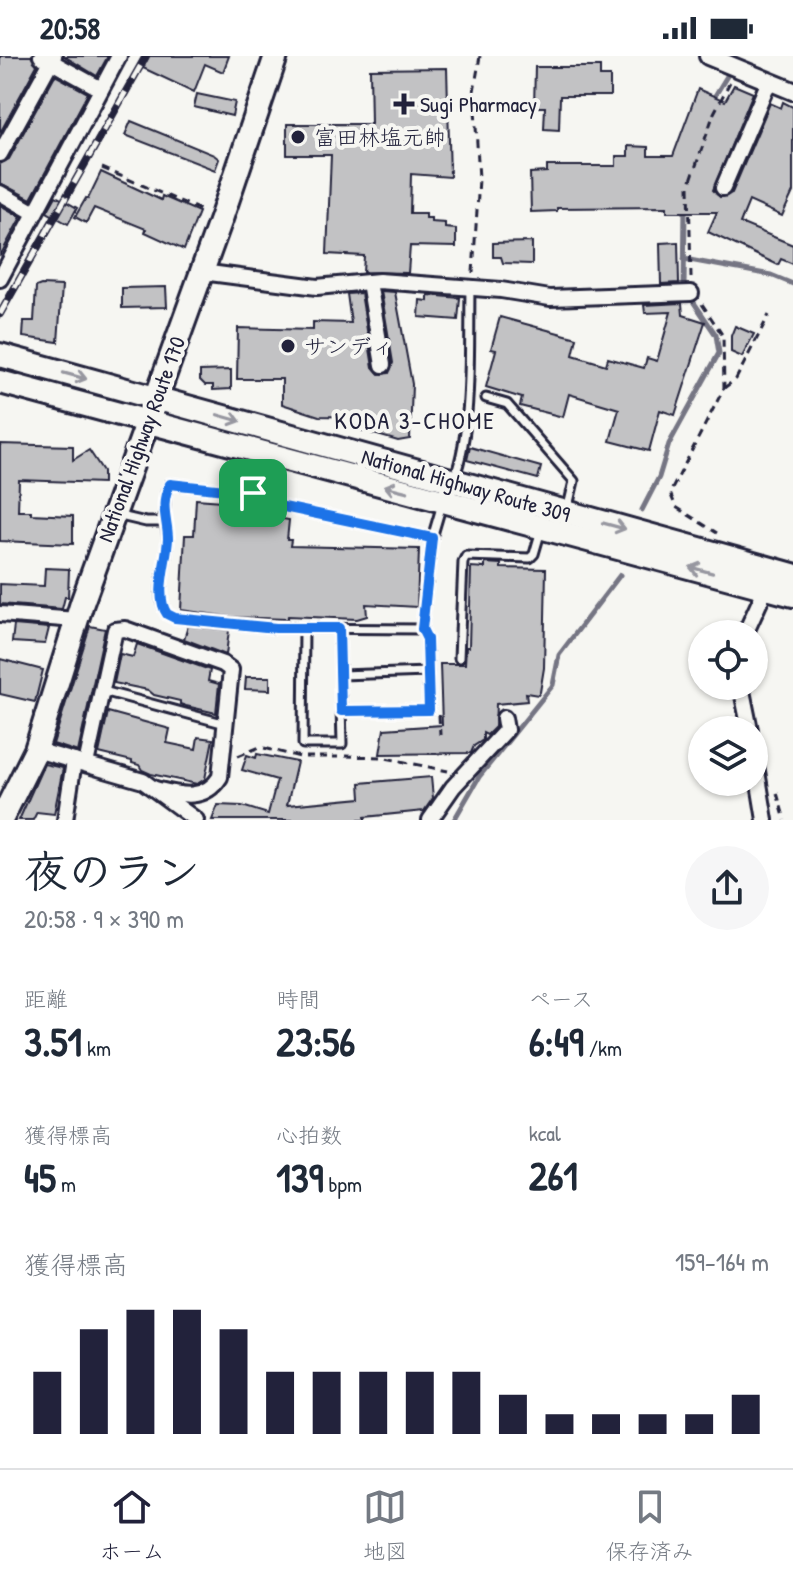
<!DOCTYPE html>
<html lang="ja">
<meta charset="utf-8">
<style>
body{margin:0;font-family:"Patrick Hand","Klee One",sans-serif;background:#f6f6f7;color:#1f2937;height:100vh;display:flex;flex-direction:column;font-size:30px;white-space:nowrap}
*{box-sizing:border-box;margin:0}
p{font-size:26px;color:#747a83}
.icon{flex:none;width:44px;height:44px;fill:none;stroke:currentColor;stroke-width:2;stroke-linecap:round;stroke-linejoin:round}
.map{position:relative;height:764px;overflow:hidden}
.sheet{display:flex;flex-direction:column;background:#fff;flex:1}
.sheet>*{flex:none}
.controls{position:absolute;left:688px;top:564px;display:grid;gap:16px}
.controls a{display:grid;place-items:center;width:80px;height:80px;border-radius:50%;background:#fff;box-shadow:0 2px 6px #0004;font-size:40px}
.pin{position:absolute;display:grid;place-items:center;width:68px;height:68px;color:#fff;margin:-34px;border-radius:16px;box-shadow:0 4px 12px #0006}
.round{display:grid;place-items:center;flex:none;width:84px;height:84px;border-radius:42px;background:#f6f6f7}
.head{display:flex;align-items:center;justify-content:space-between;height:136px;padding:0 24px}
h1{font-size:44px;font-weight:700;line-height:60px}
.stats{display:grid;grid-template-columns:repeat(3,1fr);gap:12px;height:136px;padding:8px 24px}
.stats div{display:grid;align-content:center}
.stats b{font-size:40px;font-weight:700}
.stats small{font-size:22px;font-weight:400}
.stats p{font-size:22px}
.chart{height:224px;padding:16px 24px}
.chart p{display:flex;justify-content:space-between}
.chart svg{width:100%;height:144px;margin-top:8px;stroke:#22223b;stroke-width:6}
.status{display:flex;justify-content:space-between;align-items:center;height:56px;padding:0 40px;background:#fff;direction:ltr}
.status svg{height:22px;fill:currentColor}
.tab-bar{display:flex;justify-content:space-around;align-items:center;height:112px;border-top:2px solid #e0e1e3;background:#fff;font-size:22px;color:#747a83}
.tab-bar a{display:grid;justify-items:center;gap:4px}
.tab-bar .active{color:#22223b}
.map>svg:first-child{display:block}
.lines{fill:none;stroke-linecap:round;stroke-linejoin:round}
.stream{stroke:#757583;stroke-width:5}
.building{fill:#c2c2c4;stroke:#22223b;stroke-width:2}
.service-casing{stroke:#22223b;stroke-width:13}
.minor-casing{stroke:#22223b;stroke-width:20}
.tertiary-casing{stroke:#22223b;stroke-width:22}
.trunk-casing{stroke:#22223b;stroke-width:28}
.path{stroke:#22223b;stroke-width:3;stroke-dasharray:8 6;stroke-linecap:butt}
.service{stroke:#f6f6f2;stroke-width:7}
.minor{stroke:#f6f6f2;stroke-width:14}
.tertiary{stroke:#f6f6f2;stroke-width:16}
.trunk{stroke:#f6f6f2;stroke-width:22}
.rail-casing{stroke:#22223b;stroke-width:8}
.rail{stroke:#f6f6f2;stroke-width:5;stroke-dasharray:15;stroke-linecap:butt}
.oneway{stroke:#9797a0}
.route-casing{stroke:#fff;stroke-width:16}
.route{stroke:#1a73e8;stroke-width:10}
.poi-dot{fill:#22223b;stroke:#f6f6f2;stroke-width:3}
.labels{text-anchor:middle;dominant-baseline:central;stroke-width:8;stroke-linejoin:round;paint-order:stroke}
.poi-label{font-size:22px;fill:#22223b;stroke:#f6f6f2;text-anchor:start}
.street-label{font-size:22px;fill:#22223b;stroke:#f6f6f2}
.neighbourhood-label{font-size:24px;letter-spacing:2px;fill:#22223b;stroke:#f6f6f2}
</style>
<div class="status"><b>20:58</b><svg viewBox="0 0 49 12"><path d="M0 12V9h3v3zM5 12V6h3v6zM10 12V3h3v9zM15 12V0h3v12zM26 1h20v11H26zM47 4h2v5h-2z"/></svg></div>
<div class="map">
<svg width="793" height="764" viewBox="0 0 793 764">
<rect width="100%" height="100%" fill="#f6f6f2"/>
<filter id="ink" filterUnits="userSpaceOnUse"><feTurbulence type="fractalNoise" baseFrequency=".0125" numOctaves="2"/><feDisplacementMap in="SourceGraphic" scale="16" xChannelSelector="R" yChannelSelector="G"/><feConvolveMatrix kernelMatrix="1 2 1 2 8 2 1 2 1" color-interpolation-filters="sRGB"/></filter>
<g filter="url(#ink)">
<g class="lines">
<!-- stream -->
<g class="stream">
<polyline points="713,43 727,20 730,0"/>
<polyline points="684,203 771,219 793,228"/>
<polyline points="642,454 659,421 669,388 719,297 716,279 684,232 685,152"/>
<polyline points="454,764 479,721 553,629 559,599 620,519"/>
</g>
</g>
<!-- building -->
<g class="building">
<polygon points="0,0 31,0 37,9 0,77"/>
<polygon points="64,0 108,0 97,20"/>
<polygon points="149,0 229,0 223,16 205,8 194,36 143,12"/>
<polygon points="535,11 600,11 600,20 610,20 610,40 560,40 559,74 544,73 545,51 534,51"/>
<polygon points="447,12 450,121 411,118 410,157 426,157 426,162 431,162 431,166 445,167 445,172 456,173 456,191 410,190 408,217 363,216 364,200 327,198 331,99 287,99 287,68 371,68 370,13"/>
<polygon points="55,19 88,37 31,143 0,127 0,108 9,103"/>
<polygon points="734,29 753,37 713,134 720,141 732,137 770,47 781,52 783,46 793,51 793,136 782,160 749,145 740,167 793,189 793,208 781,203 778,209 708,176 717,156 667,156 667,151 557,152 557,155 531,156 530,117 547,116 547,110 616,110 616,100 628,100 628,90 648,91 648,100 673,100 698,33 725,45"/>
<polygon points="197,38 235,46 232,60 194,51"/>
<polygon points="131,65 214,99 219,103 215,114 125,79"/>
<polygon points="101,116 161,144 162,140 199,156 184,194 145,176 146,173 94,152 86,167 75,161 86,142 88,143"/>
<polygon points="56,140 77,152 68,168 47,156"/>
<polygon points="0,149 21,161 0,200"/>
<polygon points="532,186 532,208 503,207 501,201 493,201 493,187"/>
<polygon points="678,186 679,227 661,228 660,187"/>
<polygon points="41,229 62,230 58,286 23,281 24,265 34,265 36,231"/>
<polygon points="166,231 167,251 122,252 122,232"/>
<polygon points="381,235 395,236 412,328 410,383 398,385 360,374 360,361 319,360 282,348 282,323 237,323 238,272 313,274 313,266 351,267 347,238 361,237 373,311 379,318 389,317 393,307"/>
<polygon points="428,239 460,242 458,264 419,261 420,244 428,245"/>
<polygon points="682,247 683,259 705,266 675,359 660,354 649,395 610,385 619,353 569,338 563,361 520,350 522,342 486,331 496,294 491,293 500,261 577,282 573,299 606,309 608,302 644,312 647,302 657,305 671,256 645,257 644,249"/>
<polygon points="735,270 754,278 742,301 731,296 731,280"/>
<polygon points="231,314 231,333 213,334 213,329 205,329 200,324 200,315"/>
<polygon points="0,388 73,390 73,404 89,394 103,415 103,427 19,424 18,455 31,455 31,458 73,460 73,488 0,485"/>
<polygon points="470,391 541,411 538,423 467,404"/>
<polygon points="196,443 248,447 247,457 289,464 287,484 291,484 290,490 419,493 417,551 366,548 367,560 357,563 288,560 287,563 231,561 181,554 185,479 194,479"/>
<polygon points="485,507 501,508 501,512 546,513 544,612 540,636 538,639 526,637 527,645 496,648 495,671 487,679 483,677 483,684 474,690 471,697 380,698 384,673 442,669 440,608 465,608 466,591 469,591 471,511 485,512"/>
<polygon points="45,512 69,513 68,541 65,541 62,553 0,548 0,528 44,530"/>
<polygon points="14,569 49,572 45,588 12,586"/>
<polygon points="90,570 105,573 78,696 53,688"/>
<polygon points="188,570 229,574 226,599 184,583"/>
<polygon points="137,588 210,614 208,625 219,628 216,657 186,650 180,648 180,645 154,639 148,634 114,627 120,598 133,601"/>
<polygon points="0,603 43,614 35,646 0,638"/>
<polygon points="246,621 270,621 270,634 245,633"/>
<polygon points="108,656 170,673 167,687 196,693 198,681 213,683 205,723 197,728 151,718 142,714 139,709 132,707 132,705 99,697"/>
<polygon points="257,698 297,706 287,749 361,742 360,727 431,721 433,742 424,755 365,761 365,764 212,764 218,749 242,750 268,758 277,724 242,714 247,699 256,702"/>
<polygon points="44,708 63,712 54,758 37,756 33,764 19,764"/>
</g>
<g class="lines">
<defs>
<g id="service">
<polyline points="486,342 507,348 574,425 567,455"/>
<path d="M 454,423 C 473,374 469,286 470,232"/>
<polyline points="253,437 279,450 432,482 442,448"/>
<polyline points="116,459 146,466 164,466 166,436 170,428 253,437 263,399"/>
<path d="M 164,466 C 177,494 149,533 167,558 L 175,562 L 276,572 L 422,573 L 432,482"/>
<polyline points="304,572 303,688 342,688 339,572"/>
<polyline points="459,602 463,506 466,500 530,502 534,498 541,474"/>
<polyline points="341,619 428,616"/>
<polyline points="103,635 226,668"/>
<polyline points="341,655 429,654 427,583 422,573"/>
</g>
<g id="minor">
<polyline points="41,0 101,33"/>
<polyline points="0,98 54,0"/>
<polyline points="723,132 769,25"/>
<polyline points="0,137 33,156"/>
<polyline points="202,216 317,231 379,225 501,234 550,242 691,237"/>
<polyline points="0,223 119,0"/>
<polyline points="369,226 383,309"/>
<polyline points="0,558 76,564"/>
<polyline points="745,578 766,532"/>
<polyline points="741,630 750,674"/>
<polyline points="36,694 143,725 196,764"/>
<polyline points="754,697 765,764"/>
<path d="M 86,708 L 115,574 L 125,573 L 223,608 L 231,614 L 220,721 C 204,746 180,739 155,733"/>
<polyline points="65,764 74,705"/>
<polyline points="430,764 453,731 506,674 504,662"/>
</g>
<polyline id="tertiary" points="708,0 793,35"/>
<g id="trunk">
<polyline points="0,299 793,519"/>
<polyline points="0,326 793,539"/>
<polyline points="1,764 36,694 82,547 221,163 276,0"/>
</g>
</defs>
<!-- service casing -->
<use href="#service" class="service-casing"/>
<!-- minor casing -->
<use href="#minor" class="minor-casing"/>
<!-- tertiary casing -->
<use href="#tertiary" class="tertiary-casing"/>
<!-- trunk casing -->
<use href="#trunk" class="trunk-casing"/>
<!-- path -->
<g class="path">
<polyline points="102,112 205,156"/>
<polyline points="473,217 479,123 474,35 480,0"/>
<polyline points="691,222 689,130 714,57 730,26"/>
<polyline points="702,248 723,280 724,332 670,437 676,451 717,477"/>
<polyline points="724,332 736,323 769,259"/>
<polyline points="439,659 440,679"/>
<polyline points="238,700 260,691 300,701 338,701"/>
<polyline points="345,700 381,701 448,715"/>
<polyline points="777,737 785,764"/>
</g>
<!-- service -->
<use href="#service" class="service"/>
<!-- minor -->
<use href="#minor" class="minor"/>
<!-- tertiary -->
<use href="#tertiary" class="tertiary"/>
<!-- trunk -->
<use href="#trunk" class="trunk"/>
<defs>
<polyline id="rail" points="0,258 146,0"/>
</defs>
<!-- rail casing -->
<use href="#rail" class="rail-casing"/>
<!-- rail -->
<use href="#rail" class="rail"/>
</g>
<!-- one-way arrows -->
<defs><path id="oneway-shaft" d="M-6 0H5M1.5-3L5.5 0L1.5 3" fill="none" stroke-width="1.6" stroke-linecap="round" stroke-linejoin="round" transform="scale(2)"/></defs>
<g class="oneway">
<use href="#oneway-shaft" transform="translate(75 320) rotate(15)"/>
<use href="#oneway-shaft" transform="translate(229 362) rotate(16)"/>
<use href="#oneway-shaft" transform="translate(396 433) rotate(-166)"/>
<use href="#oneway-shaft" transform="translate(614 470) rotate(15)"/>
<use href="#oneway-shaft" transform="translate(701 514) rotate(-165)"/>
</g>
</g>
<g class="lines" filter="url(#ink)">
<defs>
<path id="route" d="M 170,428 L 253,437 L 279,450 L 432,482 L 422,573 L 427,583 L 429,654 L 341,655 L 339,572 L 276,572 L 175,562 L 167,558 C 154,539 167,505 168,483 C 168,464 159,449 170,428 Z"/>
</defs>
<!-- route casing -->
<use href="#route" class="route-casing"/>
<!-- route -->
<use href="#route" class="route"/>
</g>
<!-- markers -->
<g class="poi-dot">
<path d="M400 36h8v8h8v8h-8v8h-8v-8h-8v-8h8z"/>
<circle cx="298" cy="81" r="8"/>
<circle cx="288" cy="290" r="8"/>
</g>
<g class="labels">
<!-- poi labels -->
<g class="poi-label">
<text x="420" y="48">Sugi Pharmacy</text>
<text x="314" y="81">富田林塩元帥</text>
<text x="304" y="290">サンディ</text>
</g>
<!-- street labels -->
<g class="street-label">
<text transform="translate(141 383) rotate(-70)">National Highway Route 170</text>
<text transform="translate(466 429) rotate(16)">National Highway Route 309</text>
</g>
<!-- neighbourhood labels -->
<g class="neighbourhood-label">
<text x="415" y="364">KODA 3-CHOME</text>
</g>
</g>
</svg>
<div class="controls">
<a><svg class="icon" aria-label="locate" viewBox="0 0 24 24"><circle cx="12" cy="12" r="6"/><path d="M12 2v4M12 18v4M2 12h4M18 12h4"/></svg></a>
<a><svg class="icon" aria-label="layers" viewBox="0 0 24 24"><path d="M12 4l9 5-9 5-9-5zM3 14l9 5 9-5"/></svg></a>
</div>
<div class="pin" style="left:253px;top:437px;background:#1e9e55"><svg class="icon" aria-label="arrive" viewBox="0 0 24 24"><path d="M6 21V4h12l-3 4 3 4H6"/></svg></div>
</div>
<section class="sheet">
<div class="head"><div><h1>夜のラン</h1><p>20:58 · 9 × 390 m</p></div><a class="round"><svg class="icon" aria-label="share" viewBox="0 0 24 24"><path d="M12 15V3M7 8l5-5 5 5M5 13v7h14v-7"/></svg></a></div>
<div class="stats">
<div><p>距離</p><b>3.51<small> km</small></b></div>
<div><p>時間</p><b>23:56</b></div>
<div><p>ペース</p><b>6:49<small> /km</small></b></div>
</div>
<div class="stats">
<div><p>獲得標高</p><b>45<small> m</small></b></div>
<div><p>心拍数</p><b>139<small> bpm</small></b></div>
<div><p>kcal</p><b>261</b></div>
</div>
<div class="chart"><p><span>獲得標高</span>159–164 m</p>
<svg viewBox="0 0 160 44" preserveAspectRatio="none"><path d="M5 44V25M15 44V12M25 44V6M35 44V6M45 44V12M55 44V25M65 44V25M75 44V25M85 44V25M95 44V25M105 44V32M115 44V38M125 44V38M135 44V38M145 44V38M155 44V32"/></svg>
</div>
</section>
<nav class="tab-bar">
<a class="active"><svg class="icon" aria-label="home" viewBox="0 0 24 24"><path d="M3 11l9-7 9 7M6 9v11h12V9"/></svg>ホーム</a>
<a><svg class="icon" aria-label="map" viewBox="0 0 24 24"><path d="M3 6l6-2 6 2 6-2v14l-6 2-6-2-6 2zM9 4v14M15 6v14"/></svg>地図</a>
<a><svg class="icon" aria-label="saved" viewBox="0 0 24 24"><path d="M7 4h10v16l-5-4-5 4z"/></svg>保存済み</a>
</nav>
